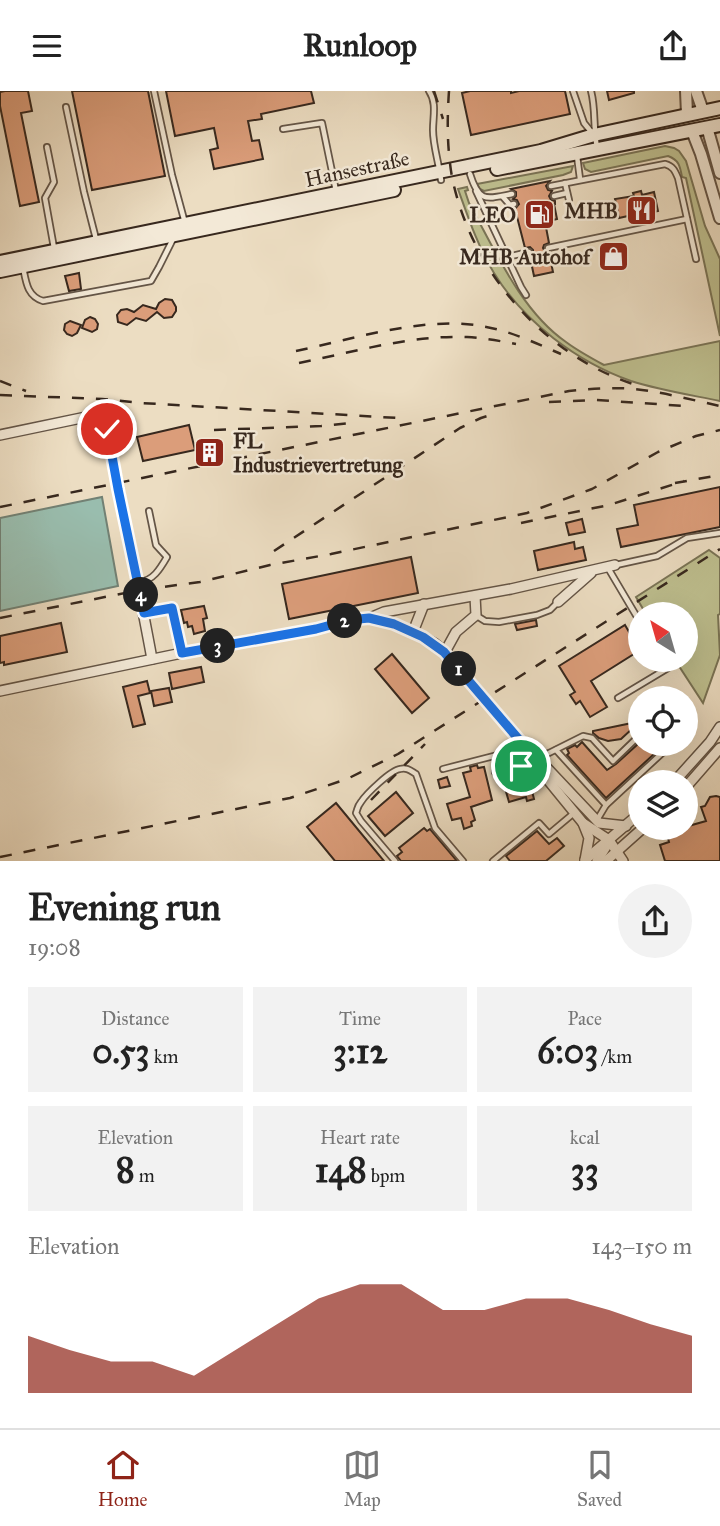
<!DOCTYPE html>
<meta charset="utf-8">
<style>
body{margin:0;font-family:"IM FELL Great Primer",serif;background:#f2f2f2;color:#222;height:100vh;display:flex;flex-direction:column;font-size:26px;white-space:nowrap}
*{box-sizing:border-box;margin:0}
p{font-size:23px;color:#767676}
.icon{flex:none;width:38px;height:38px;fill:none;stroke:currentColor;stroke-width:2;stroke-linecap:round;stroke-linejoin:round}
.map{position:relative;height:770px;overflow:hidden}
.drawer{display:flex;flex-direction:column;background:#fff;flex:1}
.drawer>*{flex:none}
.needle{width:46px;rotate:323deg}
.fabs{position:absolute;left:628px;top:511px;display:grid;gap:14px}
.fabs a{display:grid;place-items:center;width:70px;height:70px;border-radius:50%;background:#fff;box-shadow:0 7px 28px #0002;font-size:35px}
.pin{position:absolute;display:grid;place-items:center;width:60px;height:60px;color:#fff;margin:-30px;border:4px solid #fff;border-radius:50%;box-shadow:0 2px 7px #0007}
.km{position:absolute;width:35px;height:35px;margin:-18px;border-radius:50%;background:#222;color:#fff;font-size:19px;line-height:35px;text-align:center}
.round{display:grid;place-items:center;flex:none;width:74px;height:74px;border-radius:37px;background:#f2f2f2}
.overview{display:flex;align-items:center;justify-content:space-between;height:119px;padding:0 28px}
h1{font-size:38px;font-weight:700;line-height:52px}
.stats{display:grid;grid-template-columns:repeat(3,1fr);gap:10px;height:119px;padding:7px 28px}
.stats div{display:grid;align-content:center;border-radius:0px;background:#f2f2f2;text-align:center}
.stats b{font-size:35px;font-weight:700}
.stats small{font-size:19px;font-weight:400}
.stats p{font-size:19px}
.chart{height:196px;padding:14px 28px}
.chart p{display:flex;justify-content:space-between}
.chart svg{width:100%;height:126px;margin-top:7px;fill:#8f2418;opacity:.7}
header{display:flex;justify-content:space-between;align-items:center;height:91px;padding:0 28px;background:#fff;font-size:32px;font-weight:700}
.tabs{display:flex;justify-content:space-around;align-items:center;height:98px;border-top:2px solid #e0e0e0;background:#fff;font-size:19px;color:#767676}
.tabs a{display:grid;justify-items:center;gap:4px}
.tabs .selected{color:#8f2418}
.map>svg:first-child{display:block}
.green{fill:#bebf8f;stroke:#7a7456;stroke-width:2}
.water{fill:#99bdae;stroke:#728174;stroke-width:2}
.building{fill:#db9d7a;stroke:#37281e;stroke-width:2}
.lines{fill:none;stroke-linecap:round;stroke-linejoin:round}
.service-casing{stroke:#645547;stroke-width:8}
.minor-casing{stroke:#645547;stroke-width:12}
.tertiary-casing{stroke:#645547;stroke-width:14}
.secondary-casing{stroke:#37281e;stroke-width:16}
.service{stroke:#f3e9d7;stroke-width:4.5}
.minor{stroke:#f3e9d7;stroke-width:9}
.tertiary{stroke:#f3e9d7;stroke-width:10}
.secondary{stroke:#f3e9d7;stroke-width:12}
.rail{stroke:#37281e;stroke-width:2.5;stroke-dasharray:12 12;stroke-linecap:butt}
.route-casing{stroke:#fff;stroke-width:14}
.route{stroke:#1a73e8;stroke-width:9}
.labels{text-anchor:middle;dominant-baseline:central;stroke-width:5;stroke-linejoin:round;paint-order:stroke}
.street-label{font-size:21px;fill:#37281e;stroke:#f3e9d7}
.poi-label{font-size:21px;font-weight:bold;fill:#37281e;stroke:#f3e9d7;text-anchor:end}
</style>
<header><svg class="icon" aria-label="menu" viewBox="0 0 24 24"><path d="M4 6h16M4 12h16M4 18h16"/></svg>Runloop<svg class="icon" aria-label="share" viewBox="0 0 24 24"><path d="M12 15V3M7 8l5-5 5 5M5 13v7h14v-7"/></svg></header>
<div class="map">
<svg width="720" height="770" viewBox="0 0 720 770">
<rect width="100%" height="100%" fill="#ecddc2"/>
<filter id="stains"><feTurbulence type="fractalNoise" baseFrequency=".00286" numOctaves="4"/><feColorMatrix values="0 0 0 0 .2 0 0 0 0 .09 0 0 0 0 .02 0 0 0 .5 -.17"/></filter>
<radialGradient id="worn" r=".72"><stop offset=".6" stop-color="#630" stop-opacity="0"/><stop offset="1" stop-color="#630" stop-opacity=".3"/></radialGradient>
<!-- green -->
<g class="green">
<path d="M 665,55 L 674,57 L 679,60 L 686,70 L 705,135 L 720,168 L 720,245 L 686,87 L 682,86 C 680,75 679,69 668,65 L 591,81 L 585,78 L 583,72 Z"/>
<polygon points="573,75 571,81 563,84 484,100 480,98 477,93"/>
<path d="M 467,96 L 468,99 L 465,100 L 469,112 C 495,159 521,220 566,251 C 578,260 591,267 604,274 L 720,250 L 720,310 C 691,304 659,299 631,290 C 577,271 524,231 494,182 C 478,156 468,126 458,98 Z"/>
<polygon points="709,459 720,467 720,523 718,524 720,564 703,612 675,569 686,569 686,523 646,523 636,506"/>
</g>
<!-- water -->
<polygon class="water" points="102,406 118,495 0,520 0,427"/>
<!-- building -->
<g class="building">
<polygon points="5,0 28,0 32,20 21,22 39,111 20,115 0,15 0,1"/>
<polygon points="72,0 148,0 165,85 92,99"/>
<polygon points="166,0 311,0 314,12 261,23 262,28 248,30 252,50 259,49 263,68 214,78 210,59 218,57 214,37 175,45"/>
<polygon points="470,0 511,0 511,2 519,0 565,0 570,23 471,44 462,2"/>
<polygon points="607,0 634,0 634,2 609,9"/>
<polygon points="550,90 546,95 548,99 552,100 549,105 551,109 555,110 555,113 554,113 557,128 545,131 549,152 544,154 543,157 545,161 549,162 553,181 534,185 530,166 533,163 533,159 530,156 525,157 515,118 519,113 517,109 513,108 516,105 516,101 511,98"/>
<polygon points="641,100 642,104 654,101 658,120 649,122 650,126 629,130 628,125 619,127 615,108 634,105 633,102"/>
<polygon points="79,182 81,198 69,200 65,185"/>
<polygon points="165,208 172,209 176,216 176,220 172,226 164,227 157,221 146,230 136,227 127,234 118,231 117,224 121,219 127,218 134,221 143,214 156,218 159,212"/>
<polygon points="90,226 95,228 98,233 97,238 92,241 82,237 85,229"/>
<polygon points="70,230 81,234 77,242 72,245 67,243 64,239 65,233"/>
<polygon points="189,334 195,359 143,370 137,346"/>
<polygon points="216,355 218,366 205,369 202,358"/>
<polygon points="720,396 720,436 621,456 617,438 638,434 634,414"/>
<polygon points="582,428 585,441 569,444 566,432"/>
<polygon points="574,451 575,458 583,456 586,469 538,479 534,460"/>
<polygon points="411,466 418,502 289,528 282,493"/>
<polygon points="204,515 207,527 203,528 205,540 194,543 192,535 188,536 187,531 184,532 181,519"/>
<polygon points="536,529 537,535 517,539 515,533"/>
<polygon points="61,532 67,561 4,574 4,571 0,572 0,545"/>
<polygon points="625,534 640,560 640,562 636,565 634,563 591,590 607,616 590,626 580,610 576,613 570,604 575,601 559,575"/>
<polygon points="392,563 429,607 412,622 375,578"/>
<polygon points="201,576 204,591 172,598 169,582"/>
<polygon points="147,590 150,602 138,605 145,633 133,636 123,596"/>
<polygon points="169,597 172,611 154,615 151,600"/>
<polygon points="632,632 633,637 621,648 608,650 599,647 593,642 593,640"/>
<polygon points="582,651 607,679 616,673 638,653 665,653 606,707 567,664 569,662 567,658 575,654 577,656"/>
<polygon points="477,674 478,677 484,676 492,709 471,716 475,729 471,731 472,735 464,738 461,727 452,729 447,713 470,706 463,682 471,680 470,676"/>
<polygon points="447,686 450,695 440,697 438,689"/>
<polygon points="529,688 534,708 527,710 526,706 509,711 505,697"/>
<polygon points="396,701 413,722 385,745 368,725"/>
<polygon points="716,705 720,706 720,770 665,770 660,754 669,751 668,747 678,738 706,730 701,716 705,715 710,706"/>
<polygon points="336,712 384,770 335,770 307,736"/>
<polygon points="424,737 427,740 430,738 457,770 401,770 397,765 402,761 399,757"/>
<polygon points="537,740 549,753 557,747 564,755 546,770 510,770 506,765"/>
</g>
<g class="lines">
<defs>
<g id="service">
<polyline points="154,0 172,84 185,132"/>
<path d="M 429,0 C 437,12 433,25 433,39 C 433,55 439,72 441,89"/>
<polyline points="573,0 584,32 593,43"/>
<path d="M 591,0 C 596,18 593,38 597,56"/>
<polyline points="66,16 84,101 96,148"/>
<polyline points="283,38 322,32 336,100"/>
<polyline points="47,56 54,91 45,107 54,157"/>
<polyline points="577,65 580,88"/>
<path d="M 470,83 C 479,112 486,108 512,103"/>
<polyline points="565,92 569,109"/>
<path d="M 551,95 L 665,73 C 673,75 675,80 678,87 L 696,168"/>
<polyline points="476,100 521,196 526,204"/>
<polyline points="554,105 567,102"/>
<polyline points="503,106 510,114 514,113"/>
<polyline points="548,157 687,128"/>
<polyline points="507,166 529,161"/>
<path d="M 23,176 C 26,191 27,205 43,210 L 151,190 L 159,176 L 173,148"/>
<polyline points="616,474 657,465 687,447 720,442"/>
<polyline points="608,477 640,531"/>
<path d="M 139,491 C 153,490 160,478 167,466 L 156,454 L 149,420"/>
<polyline points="145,522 172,517 182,562"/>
<polyline points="477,525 485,530 499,531 537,524 550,519 557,512"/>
<polyline points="618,607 668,577 663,569"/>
<polyline points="686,638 686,640"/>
<polyline points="556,659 606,714"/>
<polyline points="536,667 549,662 583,645 592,647 613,670 640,644"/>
<polyline points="443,678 525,657"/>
<polyline points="495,681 521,675 532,665"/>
<polyline points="597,729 606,714 672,653"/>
<path d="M 395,770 L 361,730 L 356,722 C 358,717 357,716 361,711 C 366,703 391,679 400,678 C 407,676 411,680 416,683 L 435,737 L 463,770"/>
<polyline points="493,770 539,732 549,743 574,722"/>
</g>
<g id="minor">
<path d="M 0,344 L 86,326 C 96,328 101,330 107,338 C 121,415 138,491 152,568"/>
<polyline points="558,511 591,482"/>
<polyline points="370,527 384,521 511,498 615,474"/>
<polyline points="413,541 424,513"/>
<polyline points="445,561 456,541 476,524 475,505"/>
<polyline points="0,600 182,562 316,538 349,529 369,527 394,533 413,541 434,552 445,561 535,667 543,683 583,732 589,747 585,769"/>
<polyline points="539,670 548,678 599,732 626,735"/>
<polyline points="674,691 710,651 720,636"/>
<polyline points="686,696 720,657"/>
<polyline points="583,732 609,749 623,770"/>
<polyline points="585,769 640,722"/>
<polyline points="597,770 607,754"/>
<polyline points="606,770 643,737"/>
</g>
<g id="tertiary">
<polyline points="686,0 687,23"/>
<polyline points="696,0 703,20"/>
<polyline points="707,36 720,82"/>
<polyline points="692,40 701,63 720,127"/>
</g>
<g id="secondary">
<polyline points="497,78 720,34"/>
<polyline points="0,171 541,60 594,44 720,17"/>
<polyline points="0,180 394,99"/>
</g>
</defs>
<!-- service casing -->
<use href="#service" class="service-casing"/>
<!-- minor casing -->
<use href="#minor" class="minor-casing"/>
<!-- tertiary casing -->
<use href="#tertiary" class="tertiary-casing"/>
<!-- secondary casing -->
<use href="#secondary" class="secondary-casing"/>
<!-- service -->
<use href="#service" class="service"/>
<!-- minor -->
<use href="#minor" class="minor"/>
<!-- tertiary -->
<use href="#tertiary" class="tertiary"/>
<!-- secondary -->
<use href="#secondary" class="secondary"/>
<!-- rail -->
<g class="rail">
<polyline points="434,0 443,28"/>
<path d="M 449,0 C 447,29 447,57 452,86 C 471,180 544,265 636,294"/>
<path d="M 296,260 C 353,248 424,225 481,235 C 509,239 535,252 561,263"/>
<path d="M 299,272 C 354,261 410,244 467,246 C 484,247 500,250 516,253"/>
<polyline points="0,290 26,300"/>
<polyline points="0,304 102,308 141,312 398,327"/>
<polyline points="549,311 596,309 685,315"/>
<polyline points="214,339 321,335 351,332"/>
<polyline points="675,392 720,384"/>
<path d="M 0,416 L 569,300 C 590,298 612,296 634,298 C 663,301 692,309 720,315"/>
<polyline points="521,432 609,414 684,390"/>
<polyline points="274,460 460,337 481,327 497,322"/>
<polyline points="0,527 140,499 200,491 270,474 331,463 527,422 592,398 658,361 696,345 720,339"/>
<polyline points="371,709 425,653"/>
<polyline points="0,766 290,707 347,688 398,663 720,458"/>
</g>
</g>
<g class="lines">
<defs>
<polyline id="route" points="107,338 118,398 144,522 172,517 182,562 316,538 349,529 369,527 394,533 423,546 444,561 533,665 521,675"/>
</defs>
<!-- route casing -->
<use href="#route" class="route-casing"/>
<!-- route -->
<use href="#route" class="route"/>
</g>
<!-- icons -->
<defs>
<symbol id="restaurant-square" viewBox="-11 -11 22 22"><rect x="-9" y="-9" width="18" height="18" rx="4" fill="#8f2418" stroke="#f3e9d7"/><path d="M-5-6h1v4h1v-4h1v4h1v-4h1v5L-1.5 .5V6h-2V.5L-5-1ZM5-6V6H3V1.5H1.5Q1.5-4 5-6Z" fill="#fff"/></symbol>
<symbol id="fuel-square" viewBox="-11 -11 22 22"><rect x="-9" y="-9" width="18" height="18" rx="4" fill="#8f2418" stroke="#f3e9d7"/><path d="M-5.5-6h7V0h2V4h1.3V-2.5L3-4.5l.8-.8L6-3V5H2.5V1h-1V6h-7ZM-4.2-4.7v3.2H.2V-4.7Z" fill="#fff"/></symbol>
<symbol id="shop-square" viewBox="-11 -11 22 22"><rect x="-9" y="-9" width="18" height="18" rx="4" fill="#8f2418" stroke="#f3e9d7"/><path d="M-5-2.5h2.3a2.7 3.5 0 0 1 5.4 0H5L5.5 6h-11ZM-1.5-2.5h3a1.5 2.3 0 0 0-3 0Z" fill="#fff"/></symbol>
<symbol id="building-square" viewBox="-11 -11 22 22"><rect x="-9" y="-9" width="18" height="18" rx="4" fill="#8f2418" stroke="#f3e9d7"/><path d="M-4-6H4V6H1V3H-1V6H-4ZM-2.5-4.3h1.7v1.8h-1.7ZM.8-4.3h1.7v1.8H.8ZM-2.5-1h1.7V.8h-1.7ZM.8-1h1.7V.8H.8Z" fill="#fff"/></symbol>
</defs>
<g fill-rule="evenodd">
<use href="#restaurant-square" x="624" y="102" width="35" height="35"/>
<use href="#fuel-square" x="522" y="106" width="35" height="35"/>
<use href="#shop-square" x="596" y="148" width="35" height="35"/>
<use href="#building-square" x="192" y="344" width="35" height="35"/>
</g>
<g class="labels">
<!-- street labels -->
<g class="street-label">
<text transform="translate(357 78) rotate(-12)">Hansestraße</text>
</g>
<!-- poi labels -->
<g class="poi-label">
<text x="618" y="120">MHB</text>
<text x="516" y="124">LEO</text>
<text x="590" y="166">MHB Autohof</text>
<text x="233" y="350" text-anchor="start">FL<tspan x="233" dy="24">Industrievertretung</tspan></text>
</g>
</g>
<rect width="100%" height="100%" filter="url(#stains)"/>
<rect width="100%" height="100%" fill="url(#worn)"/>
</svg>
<div class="fabs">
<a><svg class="needle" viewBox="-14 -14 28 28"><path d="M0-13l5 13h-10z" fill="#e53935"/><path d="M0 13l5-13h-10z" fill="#767676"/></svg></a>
<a><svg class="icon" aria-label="locate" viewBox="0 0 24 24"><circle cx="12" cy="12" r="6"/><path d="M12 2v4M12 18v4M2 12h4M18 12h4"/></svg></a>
<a><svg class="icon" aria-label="layers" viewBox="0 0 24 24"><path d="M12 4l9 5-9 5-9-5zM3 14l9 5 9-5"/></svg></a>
</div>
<div class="pin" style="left:521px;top:675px;background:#1e9e55"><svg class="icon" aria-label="arrive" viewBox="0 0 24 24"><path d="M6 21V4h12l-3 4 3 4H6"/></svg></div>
<div class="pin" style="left:107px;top:338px;background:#d93025"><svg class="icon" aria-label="check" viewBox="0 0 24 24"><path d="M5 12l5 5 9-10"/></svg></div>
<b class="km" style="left:459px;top:578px">1</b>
<b class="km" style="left:345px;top:530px">2</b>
<b class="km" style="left:218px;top:555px">3</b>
<b class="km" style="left:141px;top:504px">4</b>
</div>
<section class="drawer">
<div class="overview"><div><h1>Evening run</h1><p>19:08</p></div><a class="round"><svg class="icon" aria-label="share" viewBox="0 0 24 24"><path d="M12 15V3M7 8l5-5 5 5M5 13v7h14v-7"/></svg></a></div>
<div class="stats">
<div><p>Distance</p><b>0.53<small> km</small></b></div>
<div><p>Time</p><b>3:12</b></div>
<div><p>Pace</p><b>6:03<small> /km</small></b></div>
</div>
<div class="stats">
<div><p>Elevation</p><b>8<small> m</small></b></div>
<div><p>Heart rate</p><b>148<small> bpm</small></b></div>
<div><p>kcal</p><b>33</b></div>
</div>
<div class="chart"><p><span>Elevation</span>143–150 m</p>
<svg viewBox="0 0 160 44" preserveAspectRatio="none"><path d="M0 44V24L10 29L20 33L30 33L40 38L50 29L60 20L70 11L80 6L90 6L100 15L110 15L120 11L130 11L140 15L150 20L160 24V44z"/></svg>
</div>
</section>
<nav class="tabs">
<a class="selected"><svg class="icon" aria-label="home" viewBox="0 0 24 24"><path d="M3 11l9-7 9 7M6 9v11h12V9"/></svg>Home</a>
<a><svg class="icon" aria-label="map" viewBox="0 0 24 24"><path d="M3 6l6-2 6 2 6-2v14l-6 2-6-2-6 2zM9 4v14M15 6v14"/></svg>Map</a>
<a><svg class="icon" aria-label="saved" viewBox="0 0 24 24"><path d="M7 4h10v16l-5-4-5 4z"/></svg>Saved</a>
</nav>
